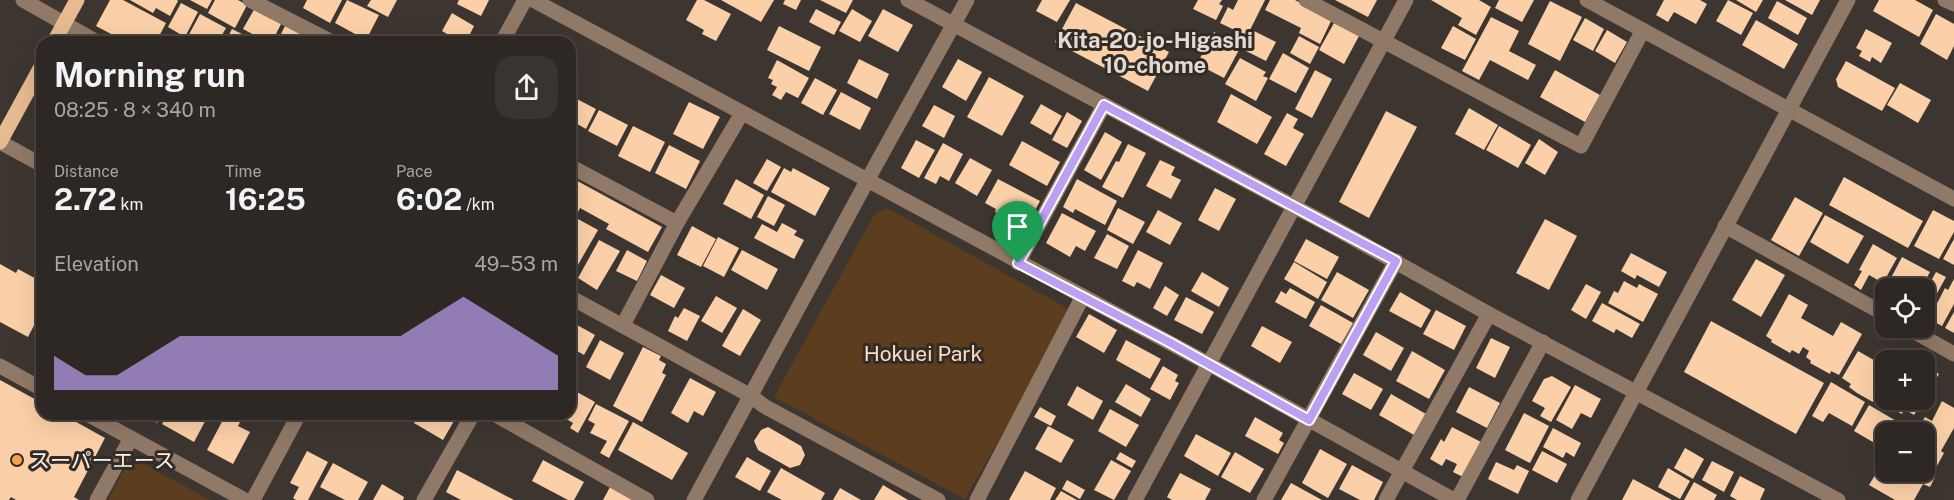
<!DOCTYPE html>
<meta charset="utf-8">
<style>
body{margin:0;font-family:"Public Sans","Noto Sans JP",sans-serif;background:#3a3431;color:#f1f3f6;height:100vh;display:flex;flex-direction:column;font-size:22px;white-space:nowrap}
*{box-sizing:border-box;margin:0}
p{font-size:20px;color:#a7a6a6}
.icon{flex:none;width:33px;height:33px;fill:none;stroke:currentColor;stroke-width:2;stroke-linecap:round;stroke-linejoin:round}
.map{position:relative;flex:1;overflow:hidden}
.sheet{position:absolute;left:36px;top:36px;width:540px;height:384px;display:flex;flex-direction:column;background:#2e2824;border-radius:18px;box-shadow:0 6px 24px #0002,0 0 0 2px #494441}
.sheet>*{flex:none}
.buttons{position:absolute;left:1875px;top:278px;display:grid;gap:12px}
.buttons a{display:grid;place-items:center;width:60px;height:60px;border-radius:12px;background:#2e2824;box-shadow:0 6px 24px #0002,0 0 0 2px #494441;font-size:30px}
.pin{position:absolute;display:grid;place-items:center;width:51px;height:51px;color:#fff;margin:-62px -26px;border-radius:50% 50% 50% 0;rotate:-45deg;box-shadow:0 0 6px #0007}
.pin .icon{rotate:45deg}
.round{display:grid;place-items:center;flex:none;width:63px;height:63px;border-radius:18px;background:#3a3431}
.headline{display:flex;align-items:center;justify-content:space-between;height:102px;padding:0 18px}
h1{font-size:33px;font-weight:700;line-height:45px}
.stats{display:grid;grid-template-columns:repeat(3,1fr);gap:9px;height:102px;padding:6px 18px}
.stats div{display:grid;align-content:center}
.stats b{font-size:30px;font-weight:700}
.stats small{font-size:16px;font-weight:400}
.stats p{font-size:16px}
.chart{height:168px;padding:12px 18px}
.chart p{display:flex;justify-content:space-between}
.chart svg{width:100%;height:108px;margin-top:6px;fill:#bca0f2;opacity:.7}
.map>svg:first-child{display:block}
.green{fill:#5c3d1e}
.building{fill:#fbd0a8}
.lines{fill:none;stroke-linecap:round;stroke-linejoin:round}
.minor{stroke:#907966;stroke-width:15}
.major{stroke:#e7ba90;stroke-width:15}
.route-casing{stroke:#fff;stroke-width:12}
.route{stroke:#bca0f2;stroke-width:8}
.poi-dot{fill:#f7a149;stroke:#332c26;stroke-width:2}
.labels{text-anchor:middle;dominant-baseline:central;stroke-width:6;stroke-linejoin:round;paint-order:stroke}
.park-label{font-size:21px;fill:#fcdec4;stroke:#332c26}
.poi-label{font-size:21px;fill:#f7f3ef;stroke:#332c26;text-anchor:start}
.neighbourhood-label{font-size:22px;font-weight:bold;fill:#e3dad2;stroke:#332c26}
</style>
<div class="map">
<svg width="1954" height="500" viewBox="0 0 1954 500">
<rect width="100%" height="100%" fill="#3d3630"/>
<!-- green -->
<g class="green">
<polygon points="887,208 1072,311 965,499 774,397 875,213"/>
<polygon points="138,461 210,500 108,500 128,463"/>
</g>
<!-- building -->
<g class="building">
<polygon points="110,0 123,0 166,23 156,42 126,42 96,26"/>
<polygon points="130,0 177,0 178,1 170,16 156,8 153,13"/>
<polygon points="190,0 212,0 207,9"/>
<polygon points="215,0 238,0 247,5 235,28 208,13"/>
<polygon points="307,0 342,0 330,23 303,8"/>
<polygon points="347,0 379,15 366,40 335,23"/>
<polygon points="371,0 397,0 388,17 367,6"/>
<polygon points="459,0 489,0 481,16 457,4"/>
<polygon points="697,0 704,0 731,14 716,41 702,34 704,30 686,20"/>
<polygon points="721,0 774,0 761,22"/>
<polygon points="785,0 801,0 796,10 783,4"/>
<polygon points="820,0 853,0 846,13"/>
<polygon points="1042,0 1070,0 1057,22 1036,11"/>
<polygon points="1198,0 1222,0 1219,4 1223,6 1216,20 1193,9"/>
<polygon points="1238,0 1265,0 1247,36 1220,23 1228,7 1233,10"/>
<polygon points="1270,0 1295,0 1332,19 1320,44 1299,33 1301,28 1265,10"/>
<polygon points="1335,0 1377,0 1368,17"/>
<polygon points="1431,0 1479,0 1491,7 1476,35 1458,25 1462,18"/>
<polygon points="1499,0 1534,0 1522,22 1495,8"/>
<polygon points="1664,0 1700,0 1707,4 1696,24 1674,12 1668,22 1656,15"/>
<polygon points="1728,0 1753,13 1741,35 1716,21"/>
<polygon points="1736,0 1763,0 1756,12"/>
<polygon points="1785,0 1820,0 1812,15"/>
<polygon points="1879,0 1915,0 1933,10 1919,37 1873,11"/>
<polygon points="1550,1 1582,17 1560,61 1528,44"/>
<polygon points="1777,1 1807,18 1798,35 1768,18"/>
<polygon points="181,3 198,12 185,37 168,27"/>
<polygon points="1076,3 1147,40 1150,36 1158,40 1155,45 1169,52 1148,91 1055,42"/>
<polygon points="256,6 283,20 272,42 267,42 243,29"/>
<polygon points="816,9 841,22 834,35 809,22"/>
<polygon points="852,9 872,21 860,42 839,31"/>
<polygon points="883,9 913,25 898,52 868,36"/>
<polygon points="452,13 474,26 466,42 461,42 442,31"/>
<polygon points="200,14 226,28 218,42 185,42"/>
<polygon points="1936,14 1954,24 1954,46 1947,60 1920,44"/>
<polygon points="1491,17 1519,31 1509,51 1536,65 1528,80 1490,60 1479,80 1462,71"/>
<polygon points="1585,18 1604,29 1593,51 1573,40"/>
<polygon points="1756,20 1798,44 1784,69 1742,45"/>
<polygon points="1334,23 1359,36 1344,64 1319,50"/>
<polygon points="285,26 316,42 277,42"/>
<polygon points="779,26 821,47 809,71 767,50"/>
<polygon points="1453,26 1476,39 1465,60 1441,48"/>
<polygon points="232,29 254,40 253,42 225,42"/>
<polygon points="1866,29 1892,43 1881,63 1872,57 1870,62 1859,56 1862,51 1856,48"/>
<polygon points="1607,30 1627,42 1615,63 1595,51"/>
<polygon points="1254,31 1276,42 1266,61 1244,50"/>
<polygon points="1214,32 1241,46 1224,78 1197,64"/>
<polygon points="1299,36 1319,47 1310,64 1290,53"/>
<polygon points="1283,53 1309,68 1296,93 1269,79"/>
<polygon points="1240,58 1266,72 1263,76 1268,78 1256,101 1225,84"/>
<polygon points="859,59 889,74 877,99 847,83"/>
<polygon points="958,59 982,72 966,101 942,87"/>
<polygon points="777,60 809,78 798,98 786,92 781,100 772,95 777,87 771,84 773,80 768,78"/>
<polygon points="1846,61 1895,88 1882,111 1838,87 1836,79"/>
<polygon points="1315,70 1332,79 1312,118 1295,109"/>
<polygon points="1555,70 1600,95 1585,122 1540,97"/>
<polygon points="989,77 1024,96 1002,136 967,117"/>
<polygon points="815,78 837,90 823,115 801,103"/>
<polygon points="1900,83 1931,100 1918,123 1887,105"/>
<polygon points="841,92 871,108 860,130 829,114"/>
<polygon points="1231,94 1272,117 1257,144 1217,122"/>
<polygon points="575,98 596,109 586,129 570,120 570,108"/>
<polygon points="689,102 720,117 703,149 673,134"/>
<polygon points="1041,104 1062,116 1051,135 1030,123"/>
<polygon points="934,105 955,116 944,138 922,126"/>
<polygon points="1469,108 1498,125 1484,150 1455,134"/>
<polygon points="599,110 628,125 617,146 588,131"/>
<polygon points="1386,111 1417,127 1369,218 1339,202"/>
<polygon points="1067,112 1082,121 1067,148 1052,140"/>
<polygon points="1287,113 1298,119 1293,128 1304,134 1286,166 1264,154"/>
<polygon points="633,126 665,142 650,172 618,156"/>
<polygon points="1499,126 1531,145 1518,168 1486,150"/>
<polygon points="1105,132 1122,142 1101,180 1084,170"/>
<polygon points="1539,139 1558,152 1545,175 1525,163"/>
<polygon points="916,140 935,150 919,178 901,168"/>
<polygon points="1022,141 1060,162 1047,186 1009,165"/>
<polygon points="943,143 963,154 949,181 940,176 936,184 924,178"/>
<polygon points="1128,144 1146,153 1123,198 1102,187 1116,161 1119,162"/>
<polygon points="669,145 700,161 686,189 655,173"/>
<polygon points="970,158 992,170 977,196 955,183"/>
<polygon points="767,159 781,167 767,191 753,183"/>
<polygon points="1160,160 1175,167 1171,175 1181,180 1171,199 1146,186"/>
<polygon points="784,168 791,172 793,168 830,188 815,216 771,192"/>
<polygon points="570,177 662,227 648,252 606,229 609,224 580,208 577,214 570,210"/>
<polygon points="1844,177 1923,221 1908,248 1829,205"/>
<polygon points="736,179 764,195 751,219 723,204"/>
<polygon points="998,179 1040,201 1024,231 1004,221 1005,217 995,212 996,209 985,203"/>
<polygon points="1077,179 1117,201 1105,225 1075,209 1073,213 1063,207"/>
<polygon points="1215,188 1236,199 1219,231 1198,220"/>
<polygon points="768,196 785,205 774,226 757,217"/>
<polygon points="1795,197 1823,213 1799,256 1771,240"/>
<polygon points="1118,208 1145,222 1133,244 1107,230"/>
<polygon points="1158,210 1182,223 1170,245 1146,232"/>
<polygon points="1933,210 1954,221 1954,232 1939,259 1914,246"/>
<polygon points="1062,213 1096,231 1085,251 1076,246 1070,257 1046,243"/>
<polygon points="1825,215 1864,236 1848,264 1810,242"/>
<polygon points="578,219 598,230 575,270 570,267 570,233"/>
<polygon points="1545,219 1577,236 1549,290 1516,273"/>
<polygon points="782,223 797,231 794,235 804,240 794,259 754,238 762,224 777,232"/>
<polygon points="692,226 716,239 701,267 677,255"/>
<polygon points="1107,234 1129,246 1117,269 1094,258"/>
<polygon points="718,237 739,248 724,277 703,266"/>
<polygon points="1306,239 1339,257 1327,279 1294,261"/>
<polygon points="1954,239 1954,265 1943,259"/>
<polygon points="599,240 620,251 597,290 578,278"/>
<polygon points="1873,244 1897,258 1883,283 1869,275 1861,290 1854,285 1862,271 1859,270"/>
<polygon points="627,250 647,261 637,281 616,271"/>
<polygon points="742,250 778,269 767,290 731,270"/>
<polygon points="1138,250 1163,263 1150,289 1137,282 1134,287 1122,281"/>
<polygon points="1631,253 1667,272 1659,287 1637,275 1635,279 1621,271"/>
<polygon points="1902,257 1930,272 1921,288 1914,288 1892,276"/>
<polygon points="1756,259 1785,275 1761,317 1732,300"/>
<polygon points="1294,262 1327,282 1318,299 1284,279"/>
<polygon points="0,264 16,273 18,269 42,282 42,310 28,337 0,322"/>
<polygon points="1202,272 1229,288 1219,307 1191,291"/>
<polygon points="1337,272 1369,290 1353,318 1321,300"/>
<polygon points="1936,272 1946,277 1924,317 1923,288 1928,279 1931,281"/>
<polygon points="661,275 685,288 674,308 650,295"/>
<polygon points="1954,279 1954,304 1942,326 1929,319 1945,288 1948,290"/>
<polygon points="1624,281 1637,288 1639,284 1658,294 1643,322 1608,303 1614,291 1618,293"/>
<polygon points="1586,284 1601,292 1586,319 1571,310"/>
<polygon points="1165,286 1179,295 1167,316 1153,308"/>
<polygon points="1290,288 1315,302 1306,319 1275,302 1281,291 1286,294"/>
<polygon points="1400,292 1431,310 1421,328 1389,311"/>
<polygon points="1789,294 1808,305 1801,318 1833,336 1841,322 1862,334 1839,375 1831,371 1830,374 1810,363 1811,361 1806,357 1809,351 1803,347 1799,354 1792,350 1790,353 1771,342 1772,340 1766,336"/>
<polygon points="716,296 737,308 722,333 701,321"/>
<polygon points="1186,297 1214,312 1202,334 1174,320"/>
<polygon points="1602,303 1640,324 1632,338 1616,329 1614,333 1592,321"/>
<polygon points="1321,305 1353,323 1341,344 1309,326"/>
<polygon points="684,308 700,316 687,341 668,331 675,316 678,318"/>
<polygon points="743,309 761,320 740,356 722,346"/>
<polygon points="1436,310 1466,326 1454,350 1423,334"/>
<polygon points="1954,312 1954,333 1945,328"/>
<polygon points="1089,314 1117,330 1104,353 1076,337"/>
<polygon points="570,321 595,335 584,355 570,347"/>
<polygon points="1711,321 1824,383 1796,434 1684,372"/>
<polygon points="1262,326 1292,342 1280,363 1251,346"/>
<polygon points="1376,332 1404,348 1391,371 1363,355"/>
<polygon points="1491,338 1510,347 1495,378 1476,368"/>
<polygon points="600,340 624,353 610,380 586,367"/>
<polygon points="1126,340 1161,359 1150,379 1116,360"/>
<polygon points="643,347 661,356 659,360 666,364 662,373 666,375 642,422 613,406"/>
<polygon points="1412,351 1445,370 1429,399 1396,381"/>
<polygon points="1858,351 1886,367 1886,379 1873,402 1857,393 1849,387 1851,384 1842,378"/>
<polygon points="1163,366 1178,375 1175,381 1179,383 1170,400 1150,389"/>
<polygon points="1926,366 1939,374 1924,398 1924,370"/>
<polygon points="1354,373 1383,389 1371,410 1342,394"/>
<polygon points="1552,376 1571,387 1551,422 1540,416 1545,408 1532,401 1544,379"/>
<polygon points="690,378 716,392 703,416 694,411 688,423 671,413"/>
<polygon points="0,380 42,403 42,414 62,414 105,438 74,497 79,500 16,500 11,497 9,500 0,500"/>
<polygon points="1831,382 1865,402 1852,426 1829,413 1823,422 1812,416"/>
<polygon points="1126,384 1151,399 1141,417 1115,402"/>
<polygon points="1575,385 1601,399 1591,418 1581,413 1572,429 1556,420"/>
<polygon points="1077,386 1103,401 1093,420 1067,405"/>
<polygon points="1469,387 1500,403 1487,428 1456,412"/>
<polygon points="577,392 595,402 578,433 570,428 573,423 563,417 565,414 570,414 570,405"/>
<polygon points="1391,394 1426,414 1414,435 1379,415"/>
<polygon points="1887,399 1924,399 1914,415 1904,409 1902,414 1887,406 1891,401"/>
<polygon points="1942,401 1954,408 1954,428 1941,451 1944,453 1932,475 1935,477 1930,487 1923,484 1914,500 1895,500 1869,485 1886,457 1886,471 1924,471 1925,430 1919,427 1925,417 1932,421"/>
<polygon points="596,404 629,421 609,458 600,453 607,441 590,433 595,424 588,420"/>
<polygon points="1869,405 1898,422 1892,432 1886,432 1886,444 1883,448 1854,431"/>
<polygon points="1040,407 1056,416 1051,426 1034,417"/>
<polygon points="1110,409 1139,425 1126,447 1098,431"/>
<polygon points="1524,413 1549,426 1530,463 1505,450"/>
<polygon points="141,414 162,414 157,423"/>
<polygon points="168,414 209,414 194,442 162,424"/>
<polygon points="226,414 243,416 238,426 250,432 233,464 207,450"/>
<polygon points="419,414 458,414 443,440 414,423"/>
<polygon points="1255,417 1283,433 1279,440 1284,443 1278,454 1245,436"/>
<polygon points="633,422 688,453 672,480 618,450"/>
<polygon points="1048,426 1074,440 1061,463 1035,449"/>
<polygon points="768,427 801,446 805,455 800,465 790,468 758,450 754,441 761,430"/>
<polygon points="1452,427 1481,442 1465,478 1453,472 1457,464 1446,459 1442,466 1430,459 1441,439 1444,442"/>
<polygon points="1553,428 1581,443 1574,457 1566,452 1563,458 1543,447"/>
<polygon points="1196,434 1231,453 1218,476 1184,456"/>
<polygon points="1685,448 1704,459 1693,479 1674,468"/>
<polygon points="1320,449 1347,464 1328,498 1302,483"/>
<polygon points="307,451 328,462 308,500 296,500 293,498 299,487 290,483"/>
<polygon points="1542,451 1567,464 1557,483 1532,470"/>
<polygon points="1120,452 1136,461 1132,468 1116,459"/>
<polygon points="1235,452 1264,469 1250,493 1221,477"/>
<polygon points="747,457 771,471 760,491 735,477"/>
<polygon points="543,460 584,482 574,500 568,500 532,481"/>
<polygon points="1111,460 1131,471 1114,500 1094,490"/>
<polygon points="1712,461 1734,472 1724,492 1702,480"/>
<polygon points="1496,462 1514,470 1517,465 1529,471 1518,494 1488,479"/>
<polygon points="333,463 368,482 358,500 345,500 320,487"/>
<polygon points="1352,465 1383,482 1374,500 1360,500 1339,489"/>
<polygon points="781,468 825,493 821,500 782,500 767,492"/>
<polygon points="1668,468 1690,481 1680,499 1658,487"/>
<polygon points="457,470 514,500 461,500 446,492"/>
<polygon points="1025,471 1056,488 1050,500 1009,500"/>
<polygon points="1180,473 1211,489 1205,500 1172,500 1167,497"/>
<polygon points="1740,476 1765,489 1760,500 1737,500 1730,496"/>
<polygon points="1633,479 1672,500 1622,500"/>
<polygon points="1067,480 1085,490 1080,499 1062,489"/>
<polygon points="1694,482 1717,495 1714,500 1684,500"/>
<polygon points="1291,483 1322,500 1281,500"/>
<polygon points="382,484 404,497 403,500 373,500"/>
<polygon points="883,485 908,500 874,500"/>
<polygon points="610,487 635,500 603,500"/>
<polygon points="840,488 861,500 833,500"/>
<polygon points="1061,491 1077,500 1055,500"/>
</g>
<g class="lines">
<!-- minor -->
<g class="minor">
<polyline points="23,0 97,42"/>
<polyline points="250,0 332,42"/>
<polyline points="533,0 1209,364 1454,500"/>
<polyline points="908,0 1331,226 1489,314 1838,500"/>
<polyline points="1306,0 1581,146 1643,30"/>
<polyline points="1587,0 1954,199"/>
<polyline points="1945,0 1954,4"/>
<polyline points="502,42 525,0"/>
<polyline points="0,142 42,165"/>
<polyline points="570,166 677,223"/>
<polyline points="1725,226 1886,315"/>
<polyline points="1018,263 1104,105"/>
<polyline points="570,297 751,396 764,406 938,500"/>
<polyline points="623,325 677,223 742,113"/>
<polyline points="1906,327 1954,354"/>
<polyline points="0,366 42,389"/>
<polyline points="87,414 245,500"/>
<polyline points="494,414 647,500"/>
<polyline points="97,500 131,438"/>
<polyline points="253,500 299,414"/>
<polyline points="424,500 473,414"/>
<polyline points="694,500 873,170 967,0"/>
<polyline points="977,500 1083,296"/>
<polyline points="1135,500 1406,0"/>
<polyline points="1264,500 1396,261"/>
<polyline points="1386,500 1489,314"/>
<polyline points="1457,500 1543,342"/>
<polyline points="1578,500 1848,0"/>
</g>
<!-- major -->
<g class="major">
<polyline points="54,42 77,0"/>
<polyline points="0,142 42,65"/>
</g>
</g>
<g class="lines">
<defs>
<polygon id="route" points="1104,105 1396,261 1309,420 1169,342 1018,263"/>
</defs>
<!-- route casing -->
<use href="#route" class="route-casing"/>
<!-- route -->
<use href="#route" class="route"/>
</g>
<!-- markers -->
<circle class="poi-dot" cx="17" cy="460" r="6"/>
<g class="labels">
<!-- park labels -->
<g class="park-label">
<text x="923" y="353">Hokuei Park</text>
</g>
<!-- poi labels -->
<g class="poi-label">
<text x="29" y="460">スーパーエース</text>
</g>
<!-- neighbourhood labels -->
<g class="neighbourhood-label">
<text x="1155" y="40">Kita-20-jo-Higashi<tspan x="1155" dy="25">10-chome</tspan></text>
</g>
</g>
</svg>
<div class="buttons">
<a><svg class="icon" aria-label="locate" viewBox="0 0 24 24"><circle cx="12" cy="12" r="6"/><path d="M12 2v4M12 18v4M2 12h4M18 12h4"/></svg></a>
<a>+</a>
<a>−</a>
</div>
<div class="pin" style="left:1018px;top:263px;background:#1e9e55"><svg class="icon" aria-label="arrive" viewBox="0 0 24 24"><path d="M6 21V4h12l-3 4 3 4H6"/></svg></div>
<section class="sheet">
<div class="headline"><div><h1>Morning run</h1><p>08:25 · 8 × 340 m</p></div><a class="round"><svg class="icon" aria-label="share" viewBox="0 0 24 24"><path d="M12 15V3M7 8l5-5 5 5M5 13v7h14v-7"/></svg></a></div>
<div class="stats">
<div><p>Distance</p><b>2.72<small> km</small></b></div>
<div><p>Time</p><b>16:25</b></div>
<div><p>Pace</p><b>6:02<small> /km</small></b></div>
</div>
<div class="chart"><p><span>Elevation</span>49–53 m</p>
<svg viewBox="0 0 160 44" preserveAspectRatio="none"><path d="M0 44V30L10 38L20 38L30 30L40 22L50 22L60 22L70 22L80 22L90 22L100 22L110 22L120 14L130 6L140 14L150 22L160 30V44z"/></svg>
</div>
</section>
</div>
